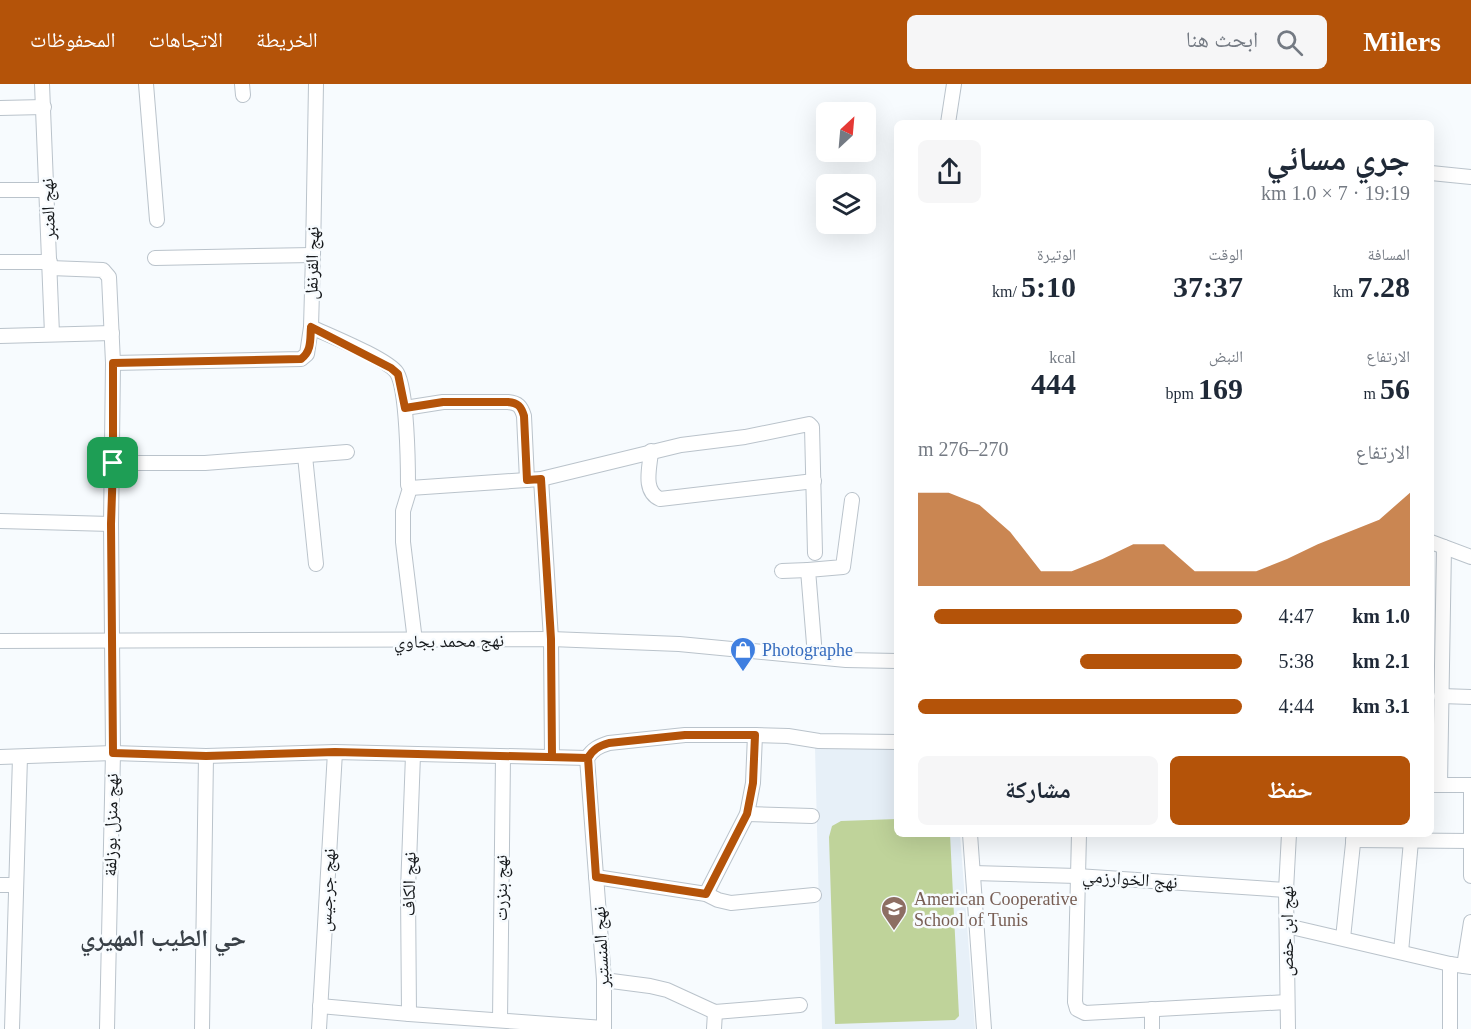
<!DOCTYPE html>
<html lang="ar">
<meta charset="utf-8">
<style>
body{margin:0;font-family:"Times New Roman","Noto Naskh Arabic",serif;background:#f6f6f7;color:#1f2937;direction:rtl;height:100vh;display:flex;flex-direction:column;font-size:22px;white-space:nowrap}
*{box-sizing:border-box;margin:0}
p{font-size:20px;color:#747a83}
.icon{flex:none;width:33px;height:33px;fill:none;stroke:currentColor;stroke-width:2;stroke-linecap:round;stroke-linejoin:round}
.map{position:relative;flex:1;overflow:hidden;direction:ltr}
.drawer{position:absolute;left:894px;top:36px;width:540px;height:717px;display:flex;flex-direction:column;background:#fff;border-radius:9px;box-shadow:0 6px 24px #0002;direction:rtl}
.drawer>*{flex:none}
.needle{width:39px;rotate:26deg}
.buttons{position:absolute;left:816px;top:18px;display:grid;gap:12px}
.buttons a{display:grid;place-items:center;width:60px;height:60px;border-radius:9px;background:#fff;box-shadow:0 6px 24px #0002;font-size:30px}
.pin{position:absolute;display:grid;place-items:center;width:51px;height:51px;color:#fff;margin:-26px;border-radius:12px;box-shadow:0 3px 9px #0006}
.round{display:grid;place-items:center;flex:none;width:63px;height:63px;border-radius:9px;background:#f6f6f7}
.overview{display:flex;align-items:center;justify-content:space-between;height:102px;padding:0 24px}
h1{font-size:33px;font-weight:800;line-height:45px}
.figures{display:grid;grid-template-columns:repeat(3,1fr);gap:9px;height:102px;padding:6px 24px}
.figures div{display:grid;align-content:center}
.figures b{font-size:30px;font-weight:800}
.figures small{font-size:16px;font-weight:400}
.figures p{font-size:16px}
.chart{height:168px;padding:12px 24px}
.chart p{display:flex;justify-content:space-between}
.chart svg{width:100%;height:108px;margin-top:6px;fill:#b45309;opacity:.7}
.button{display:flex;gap:12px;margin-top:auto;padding:12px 24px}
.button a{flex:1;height:69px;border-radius:9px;background:#b45309;color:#fff;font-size:24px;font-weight:800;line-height:69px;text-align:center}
.button a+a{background:#f6f6f7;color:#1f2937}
ul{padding:0 24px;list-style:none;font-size:20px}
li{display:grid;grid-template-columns:96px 72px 1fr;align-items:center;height:45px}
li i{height:15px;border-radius:8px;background:#b45309}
header{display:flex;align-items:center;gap:36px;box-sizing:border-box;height:84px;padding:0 30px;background:#b45309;color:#fff}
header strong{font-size:28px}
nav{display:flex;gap:33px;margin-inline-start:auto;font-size:21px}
.search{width:420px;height:54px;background:#f6f6f7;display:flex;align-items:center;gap:15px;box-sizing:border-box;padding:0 21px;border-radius:9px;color:#747a83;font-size:22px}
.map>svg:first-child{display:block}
.built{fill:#e7f0f8}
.green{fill:#bfd39a}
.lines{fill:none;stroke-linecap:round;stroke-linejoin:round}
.street-casing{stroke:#bac3cb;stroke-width:16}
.street{stroke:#fff;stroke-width:14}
.route-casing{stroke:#fff;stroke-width:12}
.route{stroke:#b45309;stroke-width:8}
.labels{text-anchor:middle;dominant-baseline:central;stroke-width:5;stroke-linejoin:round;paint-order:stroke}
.street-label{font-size:18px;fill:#16191c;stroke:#f7fbfe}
.shop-label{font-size:18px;fill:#366cbe;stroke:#f7fbfe;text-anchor:start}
.education-label{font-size:18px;fill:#785e54;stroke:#f7fbfe;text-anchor:start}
.district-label{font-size:24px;font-weight:bold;fill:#3a4148;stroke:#f7fbfe}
</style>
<header>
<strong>Milers</strong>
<div class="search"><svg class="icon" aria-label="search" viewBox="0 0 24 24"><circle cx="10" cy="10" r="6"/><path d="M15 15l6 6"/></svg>ابحث هنا</div>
<nav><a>الخريطة</a><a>الاتجاهات</a><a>المحفوظات</a></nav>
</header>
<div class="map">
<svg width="1471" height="945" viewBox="0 0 1471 945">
<rect width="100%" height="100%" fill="#f7fbfe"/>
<!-- built -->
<polygon class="built" points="897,661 897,750 960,750 975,945 822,945 815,664"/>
<!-- green -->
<polygon class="green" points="897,735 897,750 950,750 959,932 955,936 835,940 829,753 832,742 841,737"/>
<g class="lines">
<defs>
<g id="street">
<polyline points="42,0 52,250"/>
<polyline points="146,0 157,136"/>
<polyline points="242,0 243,11"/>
<polyline points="0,24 44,23"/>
<polyline points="948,39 954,0"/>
<polyline points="1431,89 1471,93"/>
<polyline points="0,106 48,106"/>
<polyline points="155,174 313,171"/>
<polyline points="0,178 50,178"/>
<polyline points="50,184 103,186 109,193 113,279 111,440 113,669 107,945"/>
<path d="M 311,243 C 328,251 388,275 397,289 C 407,306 408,379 408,401 L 410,404 L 403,427 L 403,458 L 415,557"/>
<polyline points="0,252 112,249"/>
<polyline points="113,279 301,275 307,270 311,243 313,171 316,0"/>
<path d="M 405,324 L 443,318 L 508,318 C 518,319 521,322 524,332 L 527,396"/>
<path d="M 651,367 C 650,383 642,407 660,415 L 814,397"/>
<polyline points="305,372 316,480"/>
<polyline points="113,379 205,379 347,368"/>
<polyline points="541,395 551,555 552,673"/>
<polyline points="410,404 541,395 681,361 745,353 809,340 812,343 815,469"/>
<polyline points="0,437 111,440"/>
<polyline points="1431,458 1471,473"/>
<polyline points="782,487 808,486"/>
<polyline points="0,557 551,555 679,560 846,576 897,577"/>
<polyline points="815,572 808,486 843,483 852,416"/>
<polyline points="1441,612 1471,613"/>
<path d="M 0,673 L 113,669 L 206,672 L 335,668 L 587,674 C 593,665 599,662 609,659 L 685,651 L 755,651 L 788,652 L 819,657 L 897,658"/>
<polyline points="587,674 604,896 604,945"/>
<polyline points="1433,701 1471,701"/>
<polyline points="1440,701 1444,463"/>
<polyline points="1471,701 1471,792"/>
<polyline points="747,730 812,732"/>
<polyline points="970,750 984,945"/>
<polyline points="1079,750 1075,918 1077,925 1085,929 1287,918"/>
<polyline points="1353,756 1470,757"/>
<polyline points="973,789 1077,792 1286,806"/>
<polyline points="596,793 706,810 718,816 731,819 814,811"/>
<polyline points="0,801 15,801"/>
<polyline points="706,810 747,730 753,699 755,651"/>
<polyline points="1287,842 1450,880 1471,883"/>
<polyline points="1343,854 1354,750"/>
<polyline points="1401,868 1411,757"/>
<polyline points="1450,880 1450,945"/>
<polyline points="1464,882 1471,838"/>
<polyline points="604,896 650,902 667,906 715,928 800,921"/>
<polyline points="320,922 409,930 604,944"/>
<polyline points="409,930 408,806 413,671"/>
<polyline points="500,936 503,673"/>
<polyline points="12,945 20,673"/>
<polyline points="202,945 206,672"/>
<polyline points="319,945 335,668"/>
<polyline points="714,945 715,928"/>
<polyline points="1152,945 1152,925"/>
<polyline points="1288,945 1286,806 1289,750"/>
</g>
</defs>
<!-- street casing -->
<use href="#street" class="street-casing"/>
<!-- street -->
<use href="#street" class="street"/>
</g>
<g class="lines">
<defs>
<path id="route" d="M 113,379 L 111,440 L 113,669 L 206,672 L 335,668 L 588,674 C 593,665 599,662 609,659 L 685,651 L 755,651 L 753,699 L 747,730 L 706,810 L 596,793 L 588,674 L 552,673 L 551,555 L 541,395 L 527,396 L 524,332 C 521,322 518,319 508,318 L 443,318 L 405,324 L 398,290 L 391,284 L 311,243 C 310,255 312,267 301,275 L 113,279 L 113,379"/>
</defs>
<!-- route casing -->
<use href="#route" class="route-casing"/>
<!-- route -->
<use href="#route" class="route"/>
</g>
<!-- icons -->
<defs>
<symbol id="shop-pin" viewBox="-11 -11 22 30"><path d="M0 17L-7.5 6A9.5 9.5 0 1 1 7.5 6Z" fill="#3f7fe0" stroke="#f7fbfe"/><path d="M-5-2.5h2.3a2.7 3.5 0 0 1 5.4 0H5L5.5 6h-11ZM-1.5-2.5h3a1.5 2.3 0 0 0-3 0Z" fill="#fff"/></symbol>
<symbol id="school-pin" viewBox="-11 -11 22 30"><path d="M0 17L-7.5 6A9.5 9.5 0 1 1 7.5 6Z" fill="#8d6e63" stroke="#f7fbfe"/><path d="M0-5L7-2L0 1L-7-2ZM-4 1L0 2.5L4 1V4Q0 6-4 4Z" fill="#fff"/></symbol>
</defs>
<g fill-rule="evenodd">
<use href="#shop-pin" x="728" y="551" width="30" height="40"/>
<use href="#school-pin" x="879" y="810" width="30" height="40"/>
</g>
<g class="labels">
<!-- street labels -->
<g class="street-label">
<text transform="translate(48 125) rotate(-92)">نهج العنبر</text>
<text transform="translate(312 179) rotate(-89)">نهج القرنفل</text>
<text transform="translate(449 557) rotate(-1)">نهج محمد بجاوي</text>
<text transform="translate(111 741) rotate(-89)">نهج منزل بوزلفة</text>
<text transform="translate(1130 795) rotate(4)">نهج الخوارزمي</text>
<text transform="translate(409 800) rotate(-89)">نهج الكاف</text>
<text transform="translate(501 804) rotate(-90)">نهج بنزرت</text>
<text transform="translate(327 806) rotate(-87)">نهج جرجيس</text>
<text transform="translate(1287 847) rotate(-90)">نهج ابن حفص</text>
<text transform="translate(601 863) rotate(-93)">نهج المنستير</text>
</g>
<!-- shop labels -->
<g class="shop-label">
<text x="762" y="566">Photographe</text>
</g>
<!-- education labels -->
<g class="education-label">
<text x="914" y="815">American Cooperative<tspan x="914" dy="21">School of Tunis</tspan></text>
</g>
<!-- district labels -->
<g class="district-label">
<text x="163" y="854">حي الطيب المهيري</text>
</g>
</g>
</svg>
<div class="buttons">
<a><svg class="needle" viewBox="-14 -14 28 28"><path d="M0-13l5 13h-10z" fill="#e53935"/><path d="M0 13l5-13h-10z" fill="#747a83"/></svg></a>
<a><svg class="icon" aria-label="layers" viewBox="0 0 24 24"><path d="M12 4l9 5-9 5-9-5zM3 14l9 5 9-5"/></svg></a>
</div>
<div class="pin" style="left:113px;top:379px;background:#1e9e55"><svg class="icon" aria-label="arrive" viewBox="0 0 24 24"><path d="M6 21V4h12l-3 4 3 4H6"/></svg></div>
<section class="drawer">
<div class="overview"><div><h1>جري مسائي</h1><p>19:19 · 7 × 1.0 km</p></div><a class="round"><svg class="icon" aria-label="share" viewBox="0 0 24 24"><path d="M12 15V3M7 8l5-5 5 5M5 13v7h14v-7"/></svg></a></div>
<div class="figures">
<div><p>المسافة</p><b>7.28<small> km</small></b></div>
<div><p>الوقت</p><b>37:37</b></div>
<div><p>الوتيرة</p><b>5:10<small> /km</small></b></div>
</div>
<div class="figures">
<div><p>الارتفاع</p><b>56<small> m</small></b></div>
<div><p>النبض</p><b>169<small> bpm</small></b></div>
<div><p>kcal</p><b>444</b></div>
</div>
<div class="chart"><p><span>الارتفاع</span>270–276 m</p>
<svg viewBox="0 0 160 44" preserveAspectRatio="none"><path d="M0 44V6L10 6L20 11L30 22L40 38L50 38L60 33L70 27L80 27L90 38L100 38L110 38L120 33L130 27L140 22L150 17L160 6V44z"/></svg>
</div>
<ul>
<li><b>1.0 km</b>4:47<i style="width:95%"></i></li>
<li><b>2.1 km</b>5:38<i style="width:50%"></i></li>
<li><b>3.1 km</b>4:44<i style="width:100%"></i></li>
</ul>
<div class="button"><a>حفظ</a><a>مشاركة</a></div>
</section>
</div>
